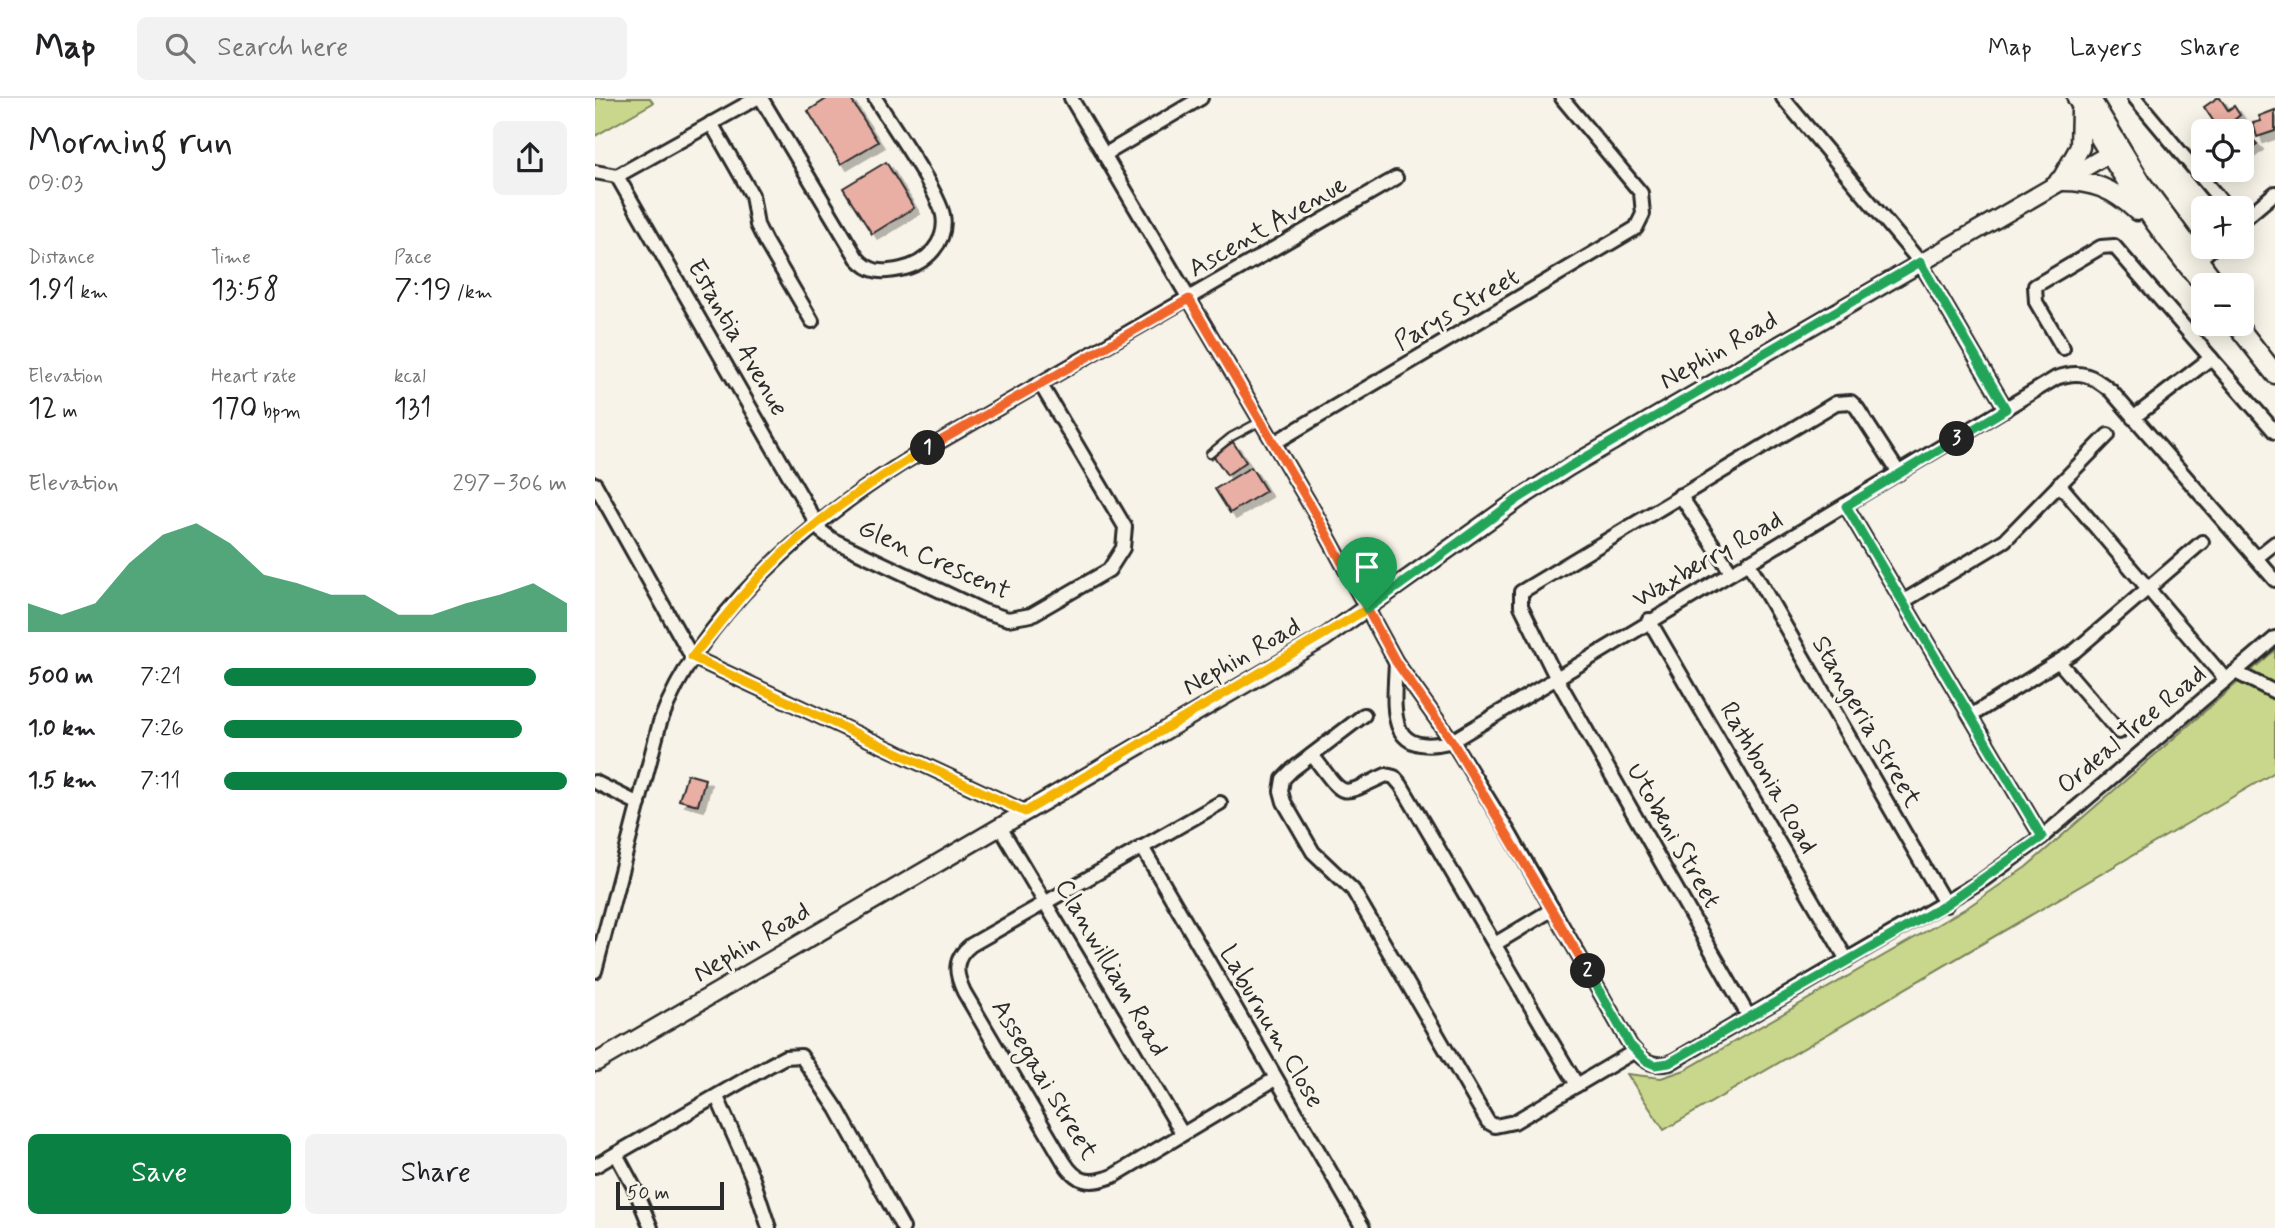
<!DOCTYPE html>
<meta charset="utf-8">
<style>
body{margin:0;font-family:Mynerve,sans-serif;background:#f2f2f2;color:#202124;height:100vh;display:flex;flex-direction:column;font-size:26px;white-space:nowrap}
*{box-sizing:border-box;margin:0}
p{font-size:23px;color:#757577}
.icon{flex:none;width:38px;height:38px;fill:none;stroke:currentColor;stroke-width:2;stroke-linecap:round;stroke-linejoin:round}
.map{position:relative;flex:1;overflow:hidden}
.panel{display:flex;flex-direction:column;background:#fff;width:595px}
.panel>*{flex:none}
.fabs{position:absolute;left:1596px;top:21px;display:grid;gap:14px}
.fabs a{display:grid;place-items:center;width:63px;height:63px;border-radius:10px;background:#fff;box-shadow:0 4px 18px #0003;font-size:35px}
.scale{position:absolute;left:21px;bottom:18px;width:108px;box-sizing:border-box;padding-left:7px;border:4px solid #2b2b2b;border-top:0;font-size:19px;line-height:24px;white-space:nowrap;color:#2b2b2b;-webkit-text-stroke:5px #f7f3e8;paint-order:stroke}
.pin{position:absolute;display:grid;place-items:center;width:60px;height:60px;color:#fff;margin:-72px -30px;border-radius:50% 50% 50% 0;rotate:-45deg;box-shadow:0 0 7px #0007}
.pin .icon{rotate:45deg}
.km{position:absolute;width:35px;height:35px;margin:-18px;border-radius:50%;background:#222;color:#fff;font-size:19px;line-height:35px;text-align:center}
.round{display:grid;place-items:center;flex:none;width:74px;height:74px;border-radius:10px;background:#f2f2f2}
.overview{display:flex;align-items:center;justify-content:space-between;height:119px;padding:0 28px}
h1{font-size:38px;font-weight:600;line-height:52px}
.metrics{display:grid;grid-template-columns:repeat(3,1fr);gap:10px;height:119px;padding:7px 28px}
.metrics div{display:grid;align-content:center}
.metrics b{font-size:30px;font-weight:600}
.metrics small{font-size:19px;font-weight:400}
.metrics p{font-size:19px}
.chart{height:196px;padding:14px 28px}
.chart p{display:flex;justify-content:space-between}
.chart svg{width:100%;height:126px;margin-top:7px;fill:#0b8043;opacity:.7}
.primary-button{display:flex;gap:14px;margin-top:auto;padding:14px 28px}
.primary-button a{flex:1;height:80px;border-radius:10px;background:#0b8043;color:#fff;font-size:28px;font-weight:600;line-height:80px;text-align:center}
.primary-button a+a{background:#f2f2f2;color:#202124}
ul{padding:0 28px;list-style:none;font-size:23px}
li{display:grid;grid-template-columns:112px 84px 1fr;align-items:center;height:52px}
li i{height:18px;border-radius:9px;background:#0b8043}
header{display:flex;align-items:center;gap:42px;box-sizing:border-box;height:98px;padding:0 35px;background:#fff;border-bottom:2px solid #e0e0e0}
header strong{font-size:33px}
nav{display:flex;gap:38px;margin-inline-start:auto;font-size:24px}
.search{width:490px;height:63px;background:#f2f2f2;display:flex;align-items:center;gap:18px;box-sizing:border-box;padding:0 24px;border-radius:10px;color:#757577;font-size:26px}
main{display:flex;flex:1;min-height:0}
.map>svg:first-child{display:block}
.green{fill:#c8d78b;stroke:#7a815b;stroke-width:2}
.building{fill:#e9afa4;stroke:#2b2b2b;stroke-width:2;filter:url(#shadow)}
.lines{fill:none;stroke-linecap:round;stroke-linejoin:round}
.service-casing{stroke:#2b2b2b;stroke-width:11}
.minor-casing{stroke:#2b2b2b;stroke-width:18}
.tertiary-casing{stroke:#2b2b2b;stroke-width:21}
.secondary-casing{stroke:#2b2b2b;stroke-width:23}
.service{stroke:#f7f3e8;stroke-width:6}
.minor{stroke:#f7f3e8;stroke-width:12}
.tertiary{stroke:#f7f3e8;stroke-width:16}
.secondary{stroke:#f7f3e8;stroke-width:18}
.split-1-casing{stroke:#fff;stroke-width:14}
.split-2-casing{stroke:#fff;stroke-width:14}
.split-3-casing{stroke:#fff;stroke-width:14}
.split-4-casing{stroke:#fff;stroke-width:14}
.split-1{stroke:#f5b400;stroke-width:9}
.split-2{stroke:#f0652b;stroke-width:9}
.split-3{stroke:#22a559;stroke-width:9}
.split-4{stroke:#22a559;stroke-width:9}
.labels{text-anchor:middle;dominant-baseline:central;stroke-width:6;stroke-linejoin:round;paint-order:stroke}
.street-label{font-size:26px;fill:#2b2b2b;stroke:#f7f3e8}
</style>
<header>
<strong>Map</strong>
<div class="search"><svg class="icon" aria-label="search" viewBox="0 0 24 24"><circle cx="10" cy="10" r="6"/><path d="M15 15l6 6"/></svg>Search here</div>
<nav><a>Map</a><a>Layers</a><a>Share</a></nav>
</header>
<main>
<section class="panel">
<div class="overview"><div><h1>Morning run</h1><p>09:03</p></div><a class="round"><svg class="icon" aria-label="share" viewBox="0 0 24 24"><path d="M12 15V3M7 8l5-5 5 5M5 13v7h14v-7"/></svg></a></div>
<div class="metrics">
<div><p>Distance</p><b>1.91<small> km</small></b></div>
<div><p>Time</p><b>13:58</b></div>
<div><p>Pace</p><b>7:19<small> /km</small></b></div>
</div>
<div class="metrics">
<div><p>Elevation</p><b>12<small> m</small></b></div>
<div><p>Heart rate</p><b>170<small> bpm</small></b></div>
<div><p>kcal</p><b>131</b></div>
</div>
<div class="chart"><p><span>Elevation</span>297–306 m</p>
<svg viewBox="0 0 160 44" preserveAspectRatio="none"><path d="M0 44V34L10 38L20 34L30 20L40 10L50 6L60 13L70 24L80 27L90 31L100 31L110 38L120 38L130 34L140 31L150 27L160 34V44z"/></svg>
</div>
<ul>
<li><b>500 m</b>7:21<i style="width:91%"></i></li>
<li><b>1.0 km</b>7:26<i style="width:87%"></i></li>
<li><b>1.5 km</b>7:11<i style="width:100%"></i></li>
</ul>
<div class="primary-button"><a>Save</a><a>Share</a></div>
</section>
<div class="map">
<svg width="1680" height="1130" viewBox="0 0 1680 1130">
<defs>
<filter id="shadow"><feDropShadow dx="6" dy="6" stdDeviation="0" flood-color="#0004"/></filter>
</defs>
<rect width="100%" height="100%" fill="#f7f3e8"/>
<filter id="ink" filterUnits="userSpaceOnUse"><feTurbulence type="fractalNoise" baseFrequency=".0143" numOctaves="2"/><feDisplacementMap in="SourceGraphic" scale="14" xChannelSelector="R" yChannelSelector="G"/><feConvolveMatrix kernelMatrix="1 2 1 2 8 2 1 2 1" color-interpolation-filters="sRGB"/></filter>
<g filter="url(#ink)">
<!-- green -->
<g class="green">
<polygon points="0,0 55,0 58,5 0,38"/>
<polygon points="1680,552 1680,674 1069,1032 1032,976 1066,980 1090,972 1373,809 1431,769"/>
</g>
<!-- building -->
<g class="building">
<polygon points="233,0 255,0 283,44 246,66 213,13"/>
<polygon points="1622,0 1625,0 1633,12 1639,8 1645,17 1639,22 1662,46 1647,58 1647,33 1625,33 1609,9"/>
<polygon points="1680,12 1680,33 1662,39 1658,25 1666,23 1664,18"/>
<polygon points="291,64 319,110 277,136 248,90"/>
<polygon points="638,344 651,364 632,377 618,357"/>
<polygon points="656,369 671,393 635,415 620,391"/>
<polygon points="92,676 110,681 103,707 84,702"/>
</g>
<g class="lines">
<defs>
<polyline id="service" points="615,356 636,339 666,323"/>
<g id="minor">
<path d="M 166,0 L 262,160 C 275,175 287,175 306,171 C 331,166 353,144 348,117 C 342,91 296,26 280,0"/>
<path d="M 476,0 L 720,415 L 801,564 L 857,643 L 913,733 L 1035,947 C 1046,961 1056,970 1075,965 L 1388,782 L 1447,739 L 1680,540"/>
<polyline points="1188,0 1325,164 1411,311"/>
<polyline points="1540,0 1632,110"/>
<polyline points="116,25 157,97 162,127 170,143 217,223"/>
<polyline points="509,57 606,0"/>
<polyline points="0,74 22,78 162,0"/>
<polyline points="22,78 226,433 238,442 388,513 413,521 436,517 514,472 528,450 530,429 446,287"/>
<polyline points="1647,123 1680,95"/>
<polyline points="1598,168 1618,149"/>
<polyline points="1468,250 1441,204 1440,188 1506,149 1519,148 1680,334"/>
<polyline points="1538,320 1616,260"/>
<polyline points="679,345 1041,130 1048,116 1046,95 967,0"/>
<polyline points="0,386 97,559"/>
<polyline points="1464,386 1631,582"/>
<polyline points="1085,397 1136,474"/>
<polyline points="1251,408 1447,739"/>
<polyline points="1661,460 1680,445"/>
<polyline points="1153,464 1351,807"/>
<polyline points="1309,503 1410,442 1513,337"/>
<polyline points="1054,522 1252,862"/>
<polyline points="97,559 430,714"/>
<path d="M 801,564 C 799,610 790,661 857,643 L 1461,280 C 1485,271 1497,277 1516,293 L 1680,482"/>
<polyline points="1464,564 1524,634"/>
<polyline points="1640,574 1680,594"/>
<polyline points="769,617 697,672 688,681 686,693 689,704 718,754 758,792 893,1024 900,1028 919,1024 1040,953"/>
<polyline points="1377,617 1480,553 1607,444"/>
<path d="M 717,657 C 752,701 741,700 791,677 L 799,679 L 806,687 L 982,987"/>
<polyline points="0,684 44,706"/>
<path d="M 625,705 L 376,847 C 358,861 360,875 369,894 L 469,1064 C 482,1085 495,1087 518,1078 L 680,981"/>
<polyline points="405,729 587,1035"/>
<polyline points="547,749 768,1130"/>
<polyline points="900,846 958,811"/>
<path d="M 0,873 L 65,624 C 105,518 212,426 306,366 L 801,80"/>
<polyline points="1154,919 961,579 926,508 926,494 1241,305 1256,304 1262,310 1304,375"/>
<polyline points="122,999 158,1081 174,1130"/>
<polyline points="21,1056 40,1091 56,1130"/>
<polyline points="0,1068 175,967 190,959 206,958 242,1011 308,1130"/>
</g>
<polyline id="tertiary" points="0,965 729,540 924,401 974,369 1524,50"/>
<g id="secondary">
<path d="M 1482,0 C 1519,67 1559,129 1609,187"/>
<polyline points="1495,0 1547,86 1622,187"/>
<polyline points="1467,81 1485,49 1486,13"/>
<path d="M 1464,83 C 1496,82 1519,91 1542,113"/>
<polyline points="1641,226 1680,276"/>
</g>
</defs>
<!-- service casing -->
<use href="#service" class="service-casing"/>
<!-- minor casing -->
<use href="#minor" class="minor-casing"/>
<!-- tertiary casing -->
<use href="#tertiary" class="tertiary-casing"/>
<!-- secondary casing -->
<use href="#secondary" class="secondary-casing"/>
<!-- service -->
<use href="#service" class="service"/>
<!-- minor -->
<use href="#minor" class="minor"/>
<!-- tertiary -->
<use href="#tertiary" class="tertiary"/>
<!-- secondary -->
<use href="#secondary" class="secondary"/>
</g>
</g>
<g class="lines" filter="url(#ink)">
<defs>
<path id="split-1" d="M 333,350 C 274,385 218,423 170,473 C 144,499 121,530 97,559 L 430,714 L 772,511"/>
<polyline id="split-2" points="333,350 594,201 720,415 801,564 857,643 993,873"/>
<polyline id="split-3" points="993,873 1035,947 1051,963 1060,967 1074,965 1350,807 1447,739 1251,408 1362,341"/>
<polyline id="split-4" points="772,511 923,401 974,369 1325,164 1411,311 1362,341"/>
</defs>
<!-- split-1 casing -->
<use href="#split-1" class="split-1-casing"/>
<!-- split-2 casing -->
<use href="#split-2" class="split-2-casing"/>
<!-- split-3 casing -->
<use href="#split-3" class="split-3-casing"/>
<!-- split-4 casing -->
<use href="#split-4" class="split-4-casing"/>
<!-- split-1 -->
<use href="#split-1" class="split-1"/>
<!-- split-2 -->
<use href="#split-2" class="split-2"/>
<!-- split-3 -->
<use href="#split-3" class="split-3"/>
<!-- split-4 -->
<use href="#split-4" class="split-4"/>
</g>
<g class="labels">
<!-- street labels -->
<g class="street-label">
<text transform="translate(673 129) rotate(-30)">Ascent Avenue</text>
<text transform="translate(862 212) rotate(-30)">Parys Street</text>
<text transform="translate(142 240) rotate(60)">Estantia Avenue</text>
<text transform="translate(1124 253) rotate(-30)">Nephin Road</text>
<text transform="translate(339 462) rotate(24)">Glen Crescent</text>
<text transform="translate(1113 462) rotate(-30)">Waxberry Road</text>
<text transform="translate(647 559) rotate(-30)">Nephin Road</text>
<text transform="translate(1271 624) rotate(60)">Stangeria Street</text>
<text transform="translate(1537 632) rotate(-40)">Ordeal Tree Road</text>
<text transform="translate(1173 680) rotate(60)">Rathbonia Road</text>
<text transform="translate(1078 738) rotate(60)">Utobeni Street</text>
<text transform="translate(157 845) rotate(-31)">Nephin Road</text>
<text transform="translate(516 870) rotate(60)">Clanwilliam Road</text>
<text transform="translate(676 929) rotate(60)">Laburnum Close</text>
<text transform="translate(449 982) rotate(59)">Assegaai Street</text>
</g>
</g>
</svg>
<div class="fabs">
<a><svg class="icon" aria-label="locate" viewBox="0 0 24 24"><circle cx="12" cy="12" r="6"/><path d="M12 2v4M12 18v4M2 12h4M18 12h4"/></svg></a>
<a>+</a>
<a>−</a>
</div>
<div class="scale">50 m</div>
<div class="pin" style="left:772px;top:511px;background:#1e9e55"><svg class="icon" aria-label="arrive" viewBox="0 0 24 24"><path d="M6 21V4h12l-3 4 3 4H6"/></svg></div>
<b class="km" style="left:333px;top:350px">1</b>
<b class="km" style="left:993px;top:873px">2</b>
<b class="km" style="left:1362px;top:341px">3</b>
</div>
</main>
